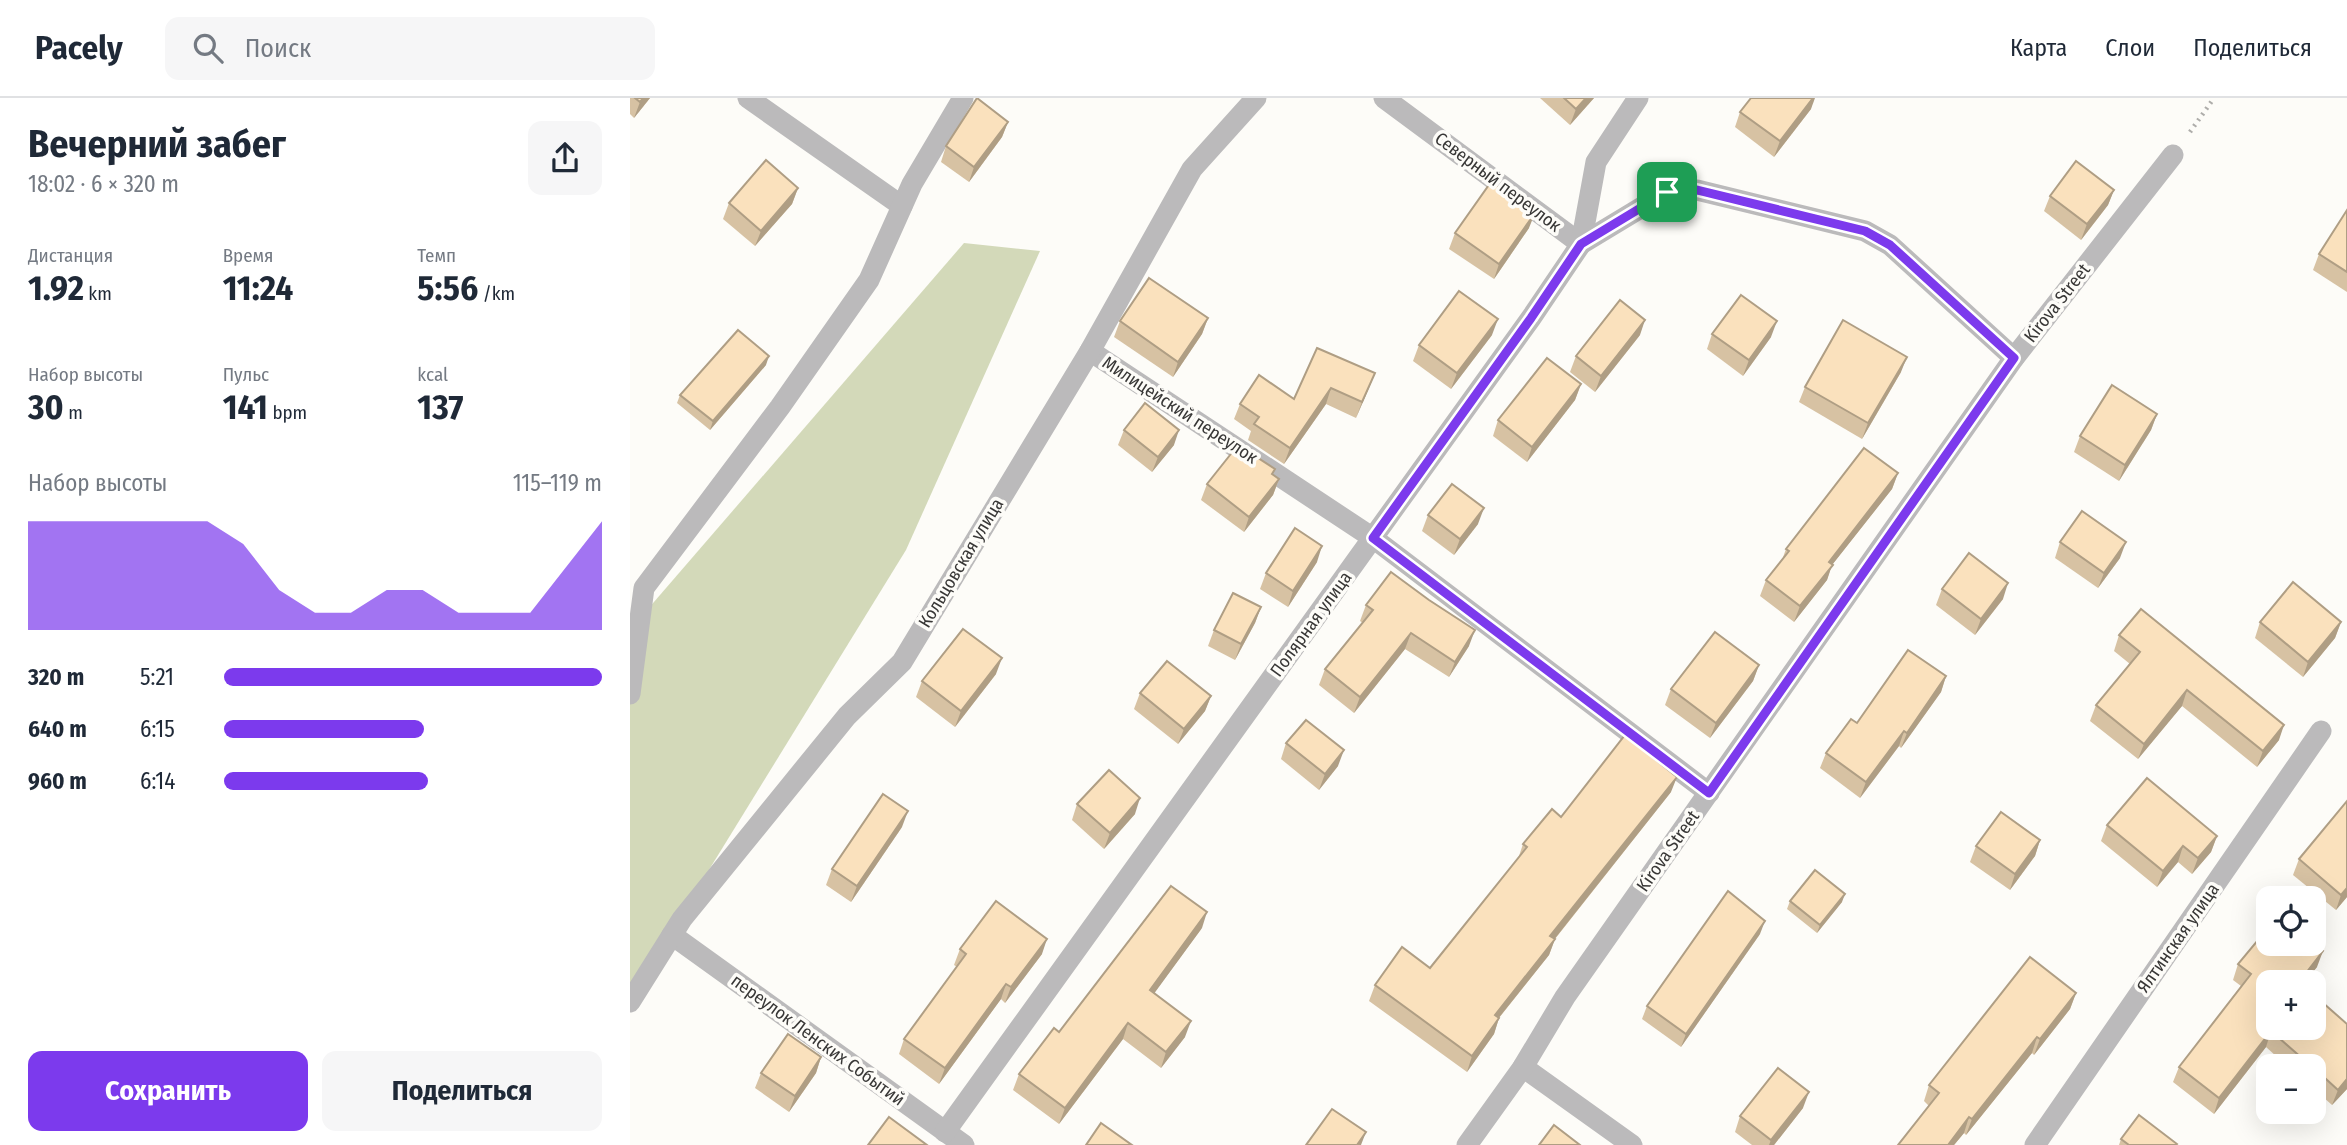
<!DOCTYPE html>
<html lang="ru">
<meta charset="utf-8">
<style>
body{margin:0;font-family:"Fira Sans Condensed",sans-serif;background:#f6f6f7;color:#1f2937;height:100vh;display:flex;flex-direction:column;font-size:26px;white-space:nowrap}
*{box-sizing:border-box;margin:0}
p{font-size:23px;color:#747a83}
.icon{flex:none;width:38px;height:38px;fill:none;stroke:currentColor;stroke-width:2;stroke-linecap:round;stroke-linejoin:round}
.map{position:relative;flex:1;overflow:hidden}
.side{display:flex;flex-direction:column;background:#fff;width:630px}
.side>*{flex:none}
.tools{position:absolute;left:1626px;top:788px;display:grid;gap:14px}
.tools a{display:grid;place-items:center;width:70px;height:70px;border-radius:14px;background:#fff;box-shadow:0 7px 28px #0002;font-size:35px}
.pin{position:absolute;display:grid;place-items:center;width:60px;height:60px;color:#fff;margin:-30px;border-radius:14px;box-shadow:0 4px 10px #0006}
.round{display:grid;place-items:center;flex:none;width:74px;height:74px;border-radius:14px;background:#f6f6f7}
.head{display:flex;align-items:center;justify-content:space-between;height:119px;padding:0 28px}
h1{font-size:38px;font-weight:700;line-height:52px}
.stats{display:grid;grid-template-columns:repeat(3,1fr);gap:10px;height:119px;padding:7px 28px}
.stats div{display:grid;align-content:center}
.stats b{font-size:35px;font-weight:700}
.stats small{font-size:19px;font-weight:400}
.stats p{font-size:19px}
.chart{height:196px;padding:14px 28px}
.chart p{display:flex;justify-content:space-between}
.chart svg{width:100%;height:126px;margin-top:7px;fill:#7c3aed;opacity:.7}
.primary-button{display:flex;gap:14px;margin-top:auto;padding:14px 28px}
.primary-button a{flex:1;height:80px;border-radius:14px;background:#7c3aed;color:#fff;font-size:28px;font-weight:700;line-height:80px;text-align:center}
.primary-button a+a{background:#f6f6f7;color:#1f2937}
ul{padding:0 28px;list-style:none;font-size:23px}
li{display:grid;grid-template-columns:112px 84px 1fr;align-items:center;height:52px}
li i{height:18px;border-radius:9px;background:#7c3aed}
header{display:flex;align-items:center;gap:42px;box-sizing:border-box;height:98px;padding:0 35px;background:#fff;border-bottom:2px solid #e0e1e3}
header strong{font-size:33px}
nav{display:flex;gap:38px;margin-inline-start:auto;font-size:24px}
.search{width:490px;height:63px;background:#f6f6f7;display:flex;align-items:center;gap:18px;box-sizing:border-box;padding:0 24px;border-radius:14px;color:#747a83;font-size:26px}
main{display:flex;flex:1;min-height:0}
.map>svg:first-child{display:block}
.green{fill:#d3d9b9}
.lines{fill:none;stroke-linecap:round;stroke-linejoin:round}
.path{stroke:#aeadaa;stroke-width:4.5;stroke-dasharray:2 5;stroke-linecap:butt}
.street{stroke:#bbbabb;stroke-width:21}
.wall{fill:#d7c2a3}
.shaded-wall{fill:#af9e84}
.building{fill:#fae1bd;stroke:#af9e84;stroke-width:2}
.route-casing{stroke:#fff;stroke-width:14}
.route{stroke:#7c3aed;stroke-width:9}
.labels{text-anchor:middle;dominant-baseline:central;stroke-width:7;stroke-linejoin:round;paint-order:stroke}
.street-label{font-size:18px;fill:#383736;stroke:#fdfcf8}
</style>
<header>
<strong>Pacely</strong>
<div class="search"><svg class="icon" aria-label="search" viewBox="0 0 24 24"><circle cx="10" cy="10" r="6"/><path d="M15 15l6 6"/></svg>Поиск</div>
<nav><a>Карта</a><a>Слои</a><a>Поделиться</a></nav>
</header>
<main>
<section class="side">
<div class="head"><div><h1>Вечерний забег</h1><p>18:02 · 6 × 320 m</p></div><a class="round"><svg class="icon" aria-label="share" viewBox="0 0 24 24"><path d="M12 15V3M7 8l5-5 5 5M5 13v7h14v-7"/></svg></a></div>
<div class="stats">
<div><p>Дистанция</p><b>1.92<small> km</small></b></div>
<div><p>Время</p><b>11:24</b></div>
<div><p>Темп</p><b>5:56<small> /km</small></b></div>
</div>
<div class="stats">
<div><p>Набор высоты</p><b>30<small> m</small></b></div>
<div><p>Пульс</p><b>141<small> bpm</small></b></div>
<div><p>kcal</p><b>137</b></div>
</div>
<div class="chart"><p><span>Набор высоты</span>115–119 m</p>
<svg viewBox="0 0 160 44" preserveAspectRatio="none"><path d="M0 44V6L10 6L20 6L30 6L40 6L50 6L60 14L70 30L80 38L90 38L100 30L110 30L120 38L130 38L140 38L150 22L160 6V44z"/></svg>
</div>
<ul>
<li><b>320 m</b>5:21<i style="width:100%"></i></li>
<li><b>640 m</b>6:15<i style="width:53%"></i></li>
<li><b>960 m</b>6:14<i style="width:54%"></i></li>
</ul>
<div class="primary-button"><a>Сохранить</a><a>Поделиться</a></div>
</section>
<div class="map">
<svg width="1717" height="1047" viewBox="0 0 1717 1047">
<rect width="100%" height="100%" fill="#fdfcf8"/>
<!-- green -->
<polygon class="green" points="334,145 410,153 276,452 0,900 0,571 11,519"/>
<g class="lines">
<!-- path -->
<polyline class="path" points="1560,34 1584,0"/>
<!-- street -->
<g class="street">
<polyline points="118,0 272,108"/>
<polyline points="754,0 951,146 1037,94 1067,92 1235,133 1260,147 1384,260"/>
<polyline points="460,253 743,440 1079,695"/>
<polyline points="0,596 14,490 150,309 239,182 282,86 333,0"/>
<polyline points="42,837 334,1047"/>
<polyline points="0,904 52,821 217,618 272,564 460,253 562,71 626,0"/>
<polyline points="893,969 1002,1047"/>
<polyline points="315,1034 901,220 951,146 966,64 1008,0"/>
<polyline points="837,1047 893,969 935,899 1384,260 1543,57"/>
<polyline points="1405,1047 1691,633"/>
</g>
</g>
<!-- wall -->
<g class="wall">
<polygon points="0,0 20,0 4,20 0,16"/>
<polygon points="910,0 964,0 940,27"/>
<polygon points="1181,11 1144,59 1105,29 1110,14"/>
<polygon points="378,24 372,39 339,84 311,64 316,48"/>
<polygon points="168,90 162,106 125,148 93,121 99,105"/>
<polygon points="1484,92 1478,107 1451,142 1414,113 1420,98"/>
<polygon points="1717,112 1717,194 1683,172 1689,156"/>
<polygon points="899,130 864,181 819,151 825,135"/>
<polygon points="578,220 572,236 543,279 484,239 490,223"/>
<polygon points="1082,236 1141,239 1113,278 1077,251"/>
<polygon points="862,237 821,291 783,263 789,247"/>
<polygon points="1010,237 965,294 940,274 946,258"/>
<polygon points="136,267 80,332 47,305 50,297"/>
<polygon points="1271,274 1232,341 1169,304 1175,289"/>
<polygon points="745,275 726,320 696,306 654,366 618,342 621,333 604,321 610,306 664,301"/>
<polygon points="951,286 945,302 897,364 863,338 868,322"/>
<polygon points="1527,316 1521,332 1489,383 1444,354 1450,338"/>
<polygon points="494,332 544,347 522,374 488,347"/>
<polygon points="1268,375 1262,391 1202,467 1197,482 1164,524 1130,498 1136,482 1152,462 1156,451"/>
<polygon points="643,377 649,381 643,397 614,434 571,402 577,386"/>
<polygon points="798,417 848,426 824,457 792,433"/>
<polygon points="1430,444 1490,460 1468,490 1425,460"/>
<polygon points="687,464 658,509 630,491 636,475"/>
<polygon points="1312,491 1373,501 1345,537 1306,507"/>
<polygon points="736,507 839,548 819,579 775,551 724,615 689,587 695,571 733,525 730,523"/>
<polygon points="631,509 625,525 605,562 578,548 584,532"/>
<polygon points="1630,524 1711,524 1705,540 1673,579 1625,540"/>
<polygon points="1489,537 1649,642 1627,669 1552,608 1508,661 1460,623 1466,607 1500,566 1484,553"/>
<polygon points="1129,567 1123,583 1080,640 1035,607 1041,591"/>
<polygon points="366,576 325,629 286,599 292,583"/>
<polygon points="1316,578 1311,594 1271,650 1269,648 1230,700 1190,670 1196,655 1227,625"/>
<polygon points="510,595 581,598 575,613 548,646 504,611"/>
<polygon points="656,645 708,668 689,692 651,661"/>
<polygon points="1041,694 925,841 919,857 869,920 864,936 837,974 739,903 745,887 800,870 888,761 893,746 931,719"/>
<polygon points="447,706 505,716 474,751 442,722"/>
<polygon points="1477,727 1587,738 1581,754 1562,776 1548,764 1527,789 1471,743"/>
<polygon points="272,729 221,804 196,787 202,771"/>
<polygon points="1410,742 1405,758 1380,792 1340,764 1346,748"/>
<polygon points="1669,761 1717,799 1706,812 1663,777"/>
<polygon points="1160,803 1212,804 1187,835 1157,811"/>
<polygon points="572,830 524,895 555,939 531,970 493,941 429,1026 383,992 389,976 429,934"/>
<polygon points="1130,836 1051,949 1012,921 1017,908"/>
<polygon points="330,851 412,856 375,905 371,901 309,986 269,956 274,941 327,869 324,867"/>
<polygon points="1608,866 1687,869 1675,884 1638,884 1717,926 1717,991 1702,1007 1684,991 1684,968 1657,968 1636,949 1584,1016 1543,984 1549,969 1611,888 1603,882"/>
<polygon points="1446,895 1440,911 1404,957 1402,955 1336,1037 1334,1035 1324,1047 1268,1047 1299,1008 1294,1003 1299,987"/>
<polygon points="191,959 186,975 159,1014 125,990 131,975"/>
<polygon points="1173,1010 1144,1047 1122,1047 1105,1034 1110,1018"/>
<polygon points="1491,1041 1547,1047 1489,1047"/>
</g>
<!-- shaded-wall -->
<g class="shaded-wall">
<polygon points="13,0 20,0 4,20 10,4"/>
<polygon points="956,0 964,0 940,27 946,11"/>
<polygon points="1183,0 1185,0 1181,11 1144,59 1150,43"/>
<polygon points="378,24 372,39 339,84 344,69"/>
<polygon points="168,90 162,106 125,148 131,133"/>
<polygon points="1484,92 1478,107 1451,142 1457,126"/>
<polygon points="905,115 899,130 864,181 869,166"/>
<polygon points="578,220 572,236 543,279 548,264"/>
<polygon points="868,221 862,237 821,291 827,275"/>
<polygon points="1015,222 1010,237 965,294 971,278"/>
<polygon points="1147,223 1141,239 1113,278 1119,262"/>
<polygon points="139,258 136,267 80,332 83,323"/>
<polygon points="1277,259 1271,274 1232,341 1238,325"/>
<polygon points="745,275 739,290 726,320 732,304"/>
<polygon points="951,286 945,302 897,364 902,349"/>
<polygon points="701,290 696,306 654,366 660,350"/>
<polygon points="1527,316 1521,332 1489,383 1495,367"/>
<polygon points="549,332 544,347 522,374 528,359"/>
<polygon points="1268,375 1262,391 1202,467 1197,482 1164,524 1170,508 1199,464"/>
<polygon points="649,381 643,397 614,434 619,419"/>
<polygon points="854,410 848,426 824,457 830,441"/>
<polygon points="1496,444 1490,460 1468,490 1474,475"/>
<polygon points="692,448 687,464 658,509 663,493"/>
<polygon points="1378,485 1373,501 1345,537 1351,521"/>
<polygon points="631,509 625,525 605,562 611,546"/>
<polygon points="1711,524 1705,540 1673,579 1678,564"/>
<polygon points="845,532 839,548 819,579 825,564"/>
<polygon points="781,535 775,551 724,615 730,599"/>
<polygon points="372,560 366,576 325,629 331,613"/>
<polygon points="1129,567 1123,583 1080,640 1086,625"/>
<polygon points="1316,578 1311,594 1271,650 1277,635"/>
<polygon points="1557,592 1552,608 1508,661 1514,646"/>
<polygon points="581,598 575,613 548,646 554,631"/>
<polygon points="1654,627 1649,642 1627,669 1633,653"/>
<polygon points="1274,633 1269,648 1230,700 1236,684"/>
<polygon points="714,652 708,668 689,692 695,676"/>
<polygon points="1047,679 1041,694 915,853 920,838"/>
<polygon points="510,700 505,716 474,751 480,735"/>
<polygon points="278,713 272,729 221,804 227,788"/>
<polygon points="1587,738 1581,754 1562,776 1568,760"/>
<polygon points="1410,742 1405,758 1380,792 1385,776"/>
<polygon points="1553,748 1548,764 1527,789 1533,773"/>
<polygon points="1717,790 1717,799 1706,812 1711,797"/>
<polygon points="1215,796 1212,804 1187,835 1190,827"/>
<polygon points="577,814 572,830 515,908 520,892"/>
<polygon points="1135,823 1130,836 1051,949 1056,936"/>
<polygon points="417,841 412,856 375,905 381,889"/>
<polygon points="925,841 919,857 859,932 865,917"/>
<polygon points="1693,853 1687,869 1675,884 1668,884"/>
<polygon points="376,886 371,901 309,986 315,970"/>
<polygon points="1446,895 1440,911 1404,957 1410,941"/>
<polygon points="869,920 864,936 837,974 842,958"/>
<polygon points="561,923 555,939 531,970 536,954"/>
<polygon points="498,925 493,941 429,1026 435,1010"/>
<polygon points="1641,933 1636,949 1584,1016 1589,1000"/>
<polygon points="1407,939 1402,955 1336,1037 1342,1021"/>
<polygon points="191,959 186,975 159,1014 165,998"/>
<polygon points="1717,981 1717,991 1702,1007 1708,992"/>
<polygon points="1179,994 1173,1010 1144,1047 1139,1047 1141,1042"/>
<polygon points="1339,1019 1334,1035 1324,1047 1318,1047"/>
<polygon points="736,1034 731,1047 727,1047"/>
</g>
<!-- building -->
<g class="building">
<polygon points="5,0 13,0 10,4"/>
<polygon points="347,0 378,24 344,69 316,48"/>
<polygon points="934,0 956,0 946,11"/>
<polygon points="1121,0 1183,0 1150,43 1110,14"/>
<polygon points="136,62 168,90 131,133 99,105"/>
<polygon points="1446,63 1484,92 1457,126 1420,98"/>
<polygon points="861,84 905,115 869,166 825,135"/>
<polygon points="1717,112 1717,174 1689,156"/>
<polygon points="519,180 578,220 548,264 490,223"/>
<polygon points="829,193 868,221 827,275 789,247"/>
<polygon points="1111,197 1147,223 1119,262 1082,236"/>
<polygon points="990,202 1015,222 971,278 946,258"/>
<polygon points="1213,222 1277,259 1238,325 1175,289"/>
<polygon points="108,232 139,258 83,323 50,297"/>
<polygon points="687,250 745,275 732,304 701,290 660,350 624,326 629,319 610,306 629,277 664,301"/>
<polygon points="917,260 951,286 902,349 868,322"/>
<polygon points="1482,287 1527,316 1495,367 1450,338"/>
<polygon points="515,305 549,332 528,359 494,332"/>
<polygon points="608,347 645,371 642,376 649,381 619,419 577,386"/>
<polygon points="1234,350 1268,375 1199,464 1203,467 1170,508 1136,482 1159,453 1156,451"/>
<polygon points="822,386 854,410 830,441 798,417"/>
<polygon points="1452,413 1496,444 1474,475 1430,444"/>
<polygon points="665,430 692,448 663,493 636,475"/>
<polygon points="1339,455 1378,485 1351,521 1312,491"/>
<polygon points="761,474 799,502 845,532 825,564 781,535 730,599 695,571 743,512 736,507"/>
<polygon points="1663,484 1711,524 1678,564 1630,524"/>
<polygon points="603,495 631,509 611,546 584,532"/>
<polygon points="1511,511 1654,627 1633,653 1557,592 1514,646 1466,607 1510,554 1489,537"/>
<polygon points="333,531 372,560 331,613 292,583"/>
<polygon points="1085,534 1129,567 1086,625 1041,591"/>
<polygon points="1278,552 1316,578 1277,635 1274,633 1236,684 1196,655 1221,621 1227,625"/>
<polygon points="537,563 581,598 554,631 510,595"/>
<polygon points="676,622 714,652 695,676 656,645"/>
<polygon points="995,637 1047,679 920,838 925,841 865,917 869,920 842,958 745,887 772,849 800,870 897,749 893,746 922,711 931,719"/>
<polygon points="479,672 510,700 480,735 447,706"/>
<polygon points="1517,680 1587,738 1568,760 1553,748 1533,773 1477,727"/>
<polygon points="253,696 278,713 227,788 202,771"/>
<polygon points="1717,703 1717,790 1711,797 1669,761"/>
<polygon points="1371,714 1410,742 1385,776 1346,748"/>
<polygon points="1185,772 1215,796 1190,827 1160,803"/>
<polygon points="541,788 577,814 520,892 561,923 536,954 498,925 435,1010 389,976 424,930 429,934"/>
<polygon points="1098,793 1135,823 1056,936 1017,908"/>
<polygon points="366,803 417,841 381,889 376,886 315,970 274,941 336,856 330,851"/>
<polygon points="1638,830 1638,845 1683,845 1693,853 1669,884 1638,884 1638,929 1684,929 1684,897 1717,926 1717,981 1708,992 1684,970 1684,968 1681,968 1641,933 1589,1000 1549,969 1621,876 1608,866"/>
<polygon points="1400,859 1446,895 1410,941 1407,939 1342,1021 1339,1019 1318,1047 1268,1047 1309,995 1299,987"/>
<polygon points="158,936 191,959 165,998 131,975"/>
<polygon points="1148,970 1179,994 1141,1042 1110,1018"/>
<polygon points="702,1011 736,1034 727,1047 676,1047"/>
<polygon points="1509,1017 1547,1046 1546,1047 1499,1047 1491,1041"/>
<polygon points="259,1019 297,1047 238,1047"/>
<polygon points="471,1025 502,1047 456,1047"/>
<polygon points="924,1027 950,1047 909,1047"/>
</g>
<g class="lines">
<defs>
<polygon id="route" points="1067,92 1235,133 1260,147 1384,260 1079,695 743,440 901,220 951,146 1037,94"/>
</defs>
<!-- route casing -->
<use href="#route" class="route-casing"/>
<!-- route -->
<use href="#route" class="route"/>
</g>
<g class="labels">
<!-- street labels -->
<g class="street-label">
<text transform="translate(868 84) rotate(37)">Северный переулок</text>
<text transform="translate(1427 205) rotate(-52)">Kirova Street</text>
<text transform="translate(550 312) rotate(33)">Милицейский переулок</text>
<text transform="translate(331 465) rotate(-59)">Кольцовская улица</text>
<text transform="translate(681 526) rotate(-54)">Полярная улица</text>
<text transform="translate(1038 753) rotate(-55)">Kirova Street</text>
<text transform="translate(1548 840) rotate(-55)">Ялтинская улица</text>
<text transform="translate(188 942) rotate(36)">переулок Ленских Событий</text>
</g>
</g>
</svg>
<div class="tools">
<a><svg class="icon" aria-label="locate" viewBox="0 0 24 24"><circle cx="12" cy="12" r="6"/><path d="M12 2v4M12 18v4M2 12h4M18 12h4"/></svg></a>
<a>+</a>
<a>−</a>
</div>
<div class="pin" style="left:1037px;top:94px;background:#1e9e55"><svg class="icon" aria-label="arrive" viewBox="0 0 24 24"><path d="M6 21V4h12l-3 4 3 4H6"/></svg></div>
</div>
</main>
